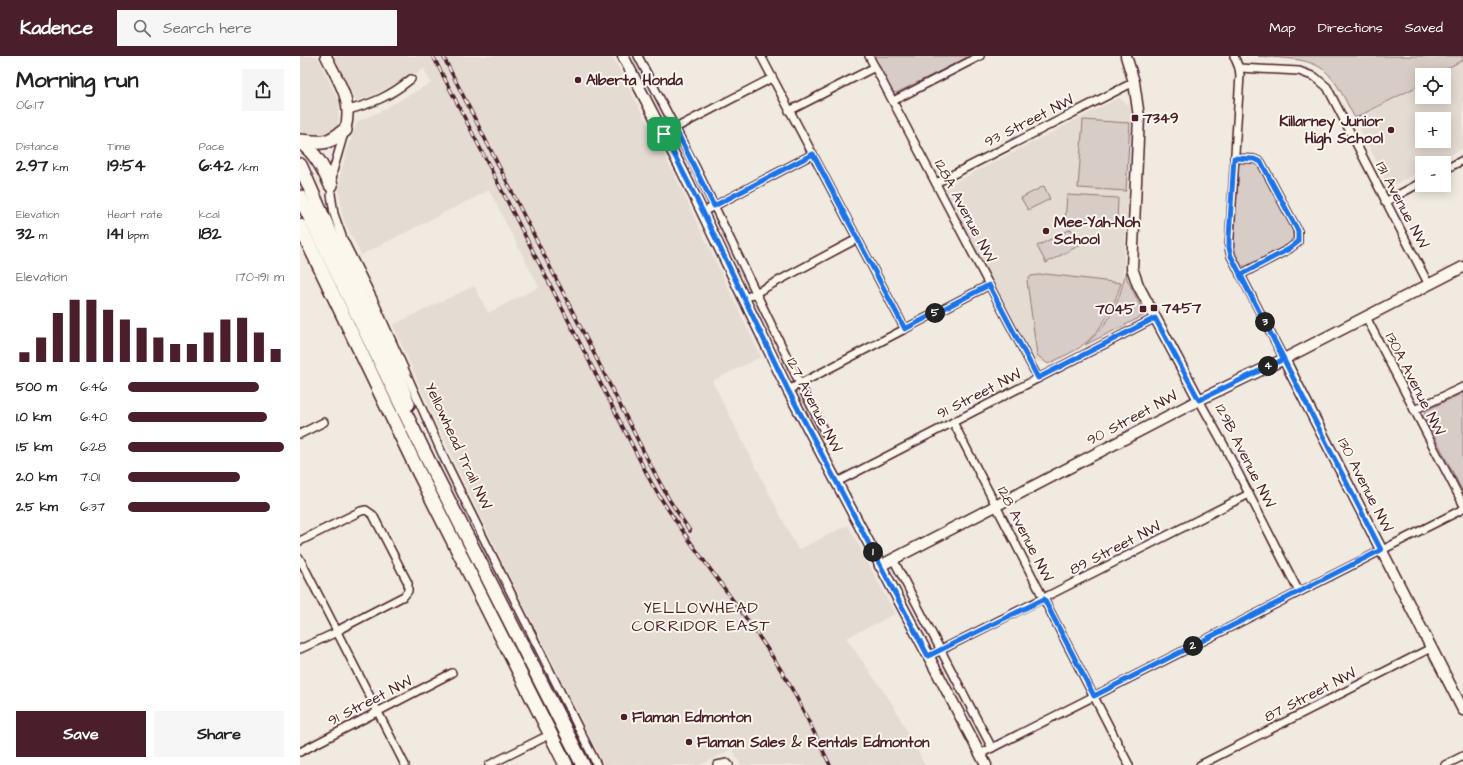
<!DOCTYPE html>
<meta charset="utf-8">
<style>
body{margin:0;font-family:"Architects Daughter",sans-serif;background:#f6f6f6;color:#222;height:100vh;display:flex;flex-direction:column;font-size:15px;white-space:nowrap}
*{box-sizing:border-box;margin:0}
p{font-size:13px;color:#767676}
.icon{flex:none;width:22px;height:22px;fill:none;stroke:currentColor;stroke-width:2;stroke-linecap:round;stroke-linejoin:round}
.map{position:relative;flex:1;overflow:hidden}
.panel{display:flex;flex-direction:column;background:#fff;width:300px}
.panel>*{flex:none}
.controls{position:absolute;left:1115px;top:12px;display:grid;gap:8px}
.controls a{display:grid;place-items:center;width:36px;height:36px;border-radius:0px;background:#fff;box-shadow:0 2px 10px #0003;font-size:20px}
.pin{position:absolute;display:grid;place-items:center;width:34px;height:34px;color:#fff;margin:-17px;border-radius:8px;box-shadow:0 2px 6px #0006}
.km{position:absolute;width:20px;height:20px;margin:-10px;border-radius:50%;background:#222;color:#fff;font-size:11px;line-height:20px;text-align:center}
.round{display:grid;place-items:center;flex:none;width:42px;height:42px;border-radius:0px;background:#f6f6f6}
.overview{display:flex;align-items:center;justify-content:space-between;height:68px;padding:0 16px}
h1{font-size:22px;font-weight:700;line-height:30px}
.stats{display:grid;grid-template-columns:repeat(3,1fr);gap:6px;height:68px;padding:4px 16px}
.stats div{display:grid;align-content:center}
.stats b{font-size:17px;font-weight:700}
.stats small{font-size:11px;font-weight:400}
.stats p{font-size:11px}
.chart{height:112px;padding:8px 16px}
.chart p{display:flex;justify-content:space-between}
.chart svg{width:100%;height:72px;margin-top:4px;stroke:#4a1f2b;stroke-width:6}
.action{display:flex;gap:8px;margin-top:auto;padding:8px 16px}
.action a{flex:1;height:46px;border-radius:0px;background:#4a1f2b;color:#fff;font-size:16px;font-weight:700;line-height:46px;text-align:center}
.action a+a{background:#f6f6f6;color:#222}
ul{padding:0 16px;list-style:none;font-size:13px}
li{display:grid;grid-template-columns:64px 48px 1fr;align-items:center;height:30px}
li i{height:10px;border-radius:5px;background:#4a1f2b}
header{display:flex;align-items:center;gap:24px;box-sizing:border-box;height:56px;padding:0 20px;background:#4a1f2b;color:#fff}
header strong{font-size:19px}
nav{display:flex;gap:22px;margin-inline-start:auto;font-size:14px}
.search{width:280px;height:36px;background:#f6f6f6;display:flex;align-items:center;gap:10px;box-sizing:border-box;padding:0 14px;border-radius:0px;color:#767676;font-size:15px}
main{display:flex;flex:1;min-height:0}
.map>svg:first-child{display:block}
.built{fill:#e4dbd2;fill-rule:evenodd}
.green{fill:#d8ccc6;stroke:#917678}
.lines{fill:none;stroke-linecap:round;stroke-linejoin:round}
.street-casing{stroke:#4a1f2b;stroke-width:10}
.secondary-casing{stroke:#4a1f2b;stroke-width:13}
.highway-casing{stroke:#4a1f2b;stroke-width:16}
.street{stroke:#fbf7ec;stroke-width:7}
.secondary{stroke:#fbf7ec;stroke-width:10}
.highway{stroke:#fbf7ec;stroke-width:13}
.rail-casing{stroke:#4a1f2b;stroke-width:3.5}
.rail{stroke:#fbf7ec;stroke-width:2;stroke-dasharray:6;stroke-linecap:butt}
.route-casing{stroke:#fff;stroke-width:8}
.route{stroke:#1a73e8;stroke-width:5}
.poi-dot{fill:#4a1f2b;stroke:#fbf7ec;stroke-width:1.5}
.labels{text-anchor:middle;dominant-baseline:central;stroke-width:4;stroke-linejoin:round;paint-order:stroke}
.poi-label{font-size:15px;font-weight:bold;fill:#4a1f2b;stroke:#fbf7ec;text-anchor:start}
.street-label{font-size:15px;fill:#4a1f2b;stroke:#fbf7ec}
.neighbourhood-label{font-size:16px;letter-spacing:1px;fill:#4a1f2b;stroke:#fbf7ec}
</style>
<header>
<strong>Kadence</strong>
<div class="search"><svg class="icon" aria-label="search" viewBox="0 0 24 24"><circle cx="10" cy="10" r="6"/><path d="M15 15l6 6"/></svg>Search here</div>
<nav><a>Map</a><a>Directions</a><a>Saved</a></nav>
</header>
<main>
<section class="panel">
<div class="overview"><div><h1>Morning run</h1><p>06:17</p></div><a class="round"><svg class="icon" aria-label="share" viewBox="0 0 24 24"><path d="M12 15V3M7 8l5-5 5 5M5 13v7h14v-7"/></svg></a></div>
<div class="stats">
<div><p>Distance</p><b>2.97<small> km</small></b></div>
<div><p>Time</p><b>19:54</b></div>
<div><p>Pace</p><b>6:42<small> /km</small></b></div>
</div>
<div class="stats">
<div><p>Elevation</p><b>32<small> m</small></b></div>
<div><p>Heart rate</p><b>141<small> bpm</small></b></div>
<div><p>kcal</p><b>182</b></div>
</div>
<div class="chart"><p><span>Elevation</span>170–191 m</p>
<svg viewBox="0 0 160 44" preserveAspectRatio="none"><path d="M5 44V38M15 44V29M25 44V14M35 44V6M45 44V6M55 44V12M65 44V18M75 44V23M85 44V29M95 44V33M105 44V33M115 44V26M125 44V18M135 44V17M145 44V26M155 44V36"/></svg>
</div>
<ul>
<li><b>500 m</b>6:46<i style="width:84%"></i></li>
<li><b>1.0 km</b>6:40<i style="width:89%"></i></li>
<li><b>1.5 km</b>6:28<i style="width:100%"></i></li>
<li><b>2.0 km</b>7:01<i style="width:72%"></i></li>
<li><b>2.5 km</b>6:37<i style="width:91%"></i></li>
</ul>
<div class="action"><a>Save</a><a>Share</a></div>
</section>
<div class="map">
<svg width="1163" height="709" viewBox="0 0 1163 709">
<rect width="100%" height="100%" fill="#f0eae0"/>
<filter id="ink" filterUnits="userSpaceOnUse"><feTurbulence type="fractalNoise" baseFrequency=".025" numOctaves="2"/><feDisplacementMap in="SourceGraphic" scale="8" xChannelSelector="R" yChannelSelector="G"/><feConvolveMatrix kernelMatrix="1 2 1 2 8 2 1 2 1" color-interpolation-filters="sRGB"/></filter>
<g filter="url(#ink)">
<!-- built -->
<g class="built">
<polygon points="0,0 17,0 39,46 38,68 33,77 21,81 0,79"/>
<polygon points="33,0 312,0 374,118 461,301 412,325 498,494 548,469 595,558 546,582 593,649 625,709 441,709 432,693 400,709 304,709 200,501 137,368 93,269 174,230 188,257 239,231 189,134 61,199 43,162 39,134 41,115 57,66 77,57 131,27 124,13 71,40 56,45"/>
<path d="M 1163,4 L 1163,92 L 1135,107 L 1122,107 L 1122,114 L 1089,131 L 1055,62 L 1122,28 L 1122,41 L 1144,41 L 1144,19 L 1134,19 ZM 1122,63 L 1144,63 L 1144,85 L 1122,85 Z"/>
<polygon points="819,42 830,50 832,77 823,216 821,227 812,251 798,274 779,292 748,308 735,305 645,134 648,130"/>
</g>
<!-- green -->
<g class="green">
<polygon points="574,0 670,0 596,37 592,35"/>
<path d="M 958,0 L 1163,0 L 1163,4 L 1134,19 L 1122,19 L 1122,28 L 1055,62 C 1047,49 1041,32 1030,20 C 1014,0 982,3 958,0 Z"/>
<polygon points="783,64 830,67 826,135 778,132"/>
<polygon points="942,106 954,107 958,110 992,173 993,181 989,188 946,210 942,210 936,198 934,189 939,108"/>
<polygon points="744,130 750,143 728,154 721,142"/>
<polygon points="767,139 818,142 817,168 765,165"/>
<polygon points="771,173 780,189 746,207 737,190"/>
<path d="M 826,214 L 827,223 L 844,257 L 843,260 L 785,289 C 812,264 818,250 826,214 Z"/>
<path d="M 746,218 L 821,227 C 814,252 801,276 779,292 C 769,298 758,303 748,308 L 737,299 L 727,225 L 731,220 Z"/>
<polygon points="1163,337 1163,436 1124,360 1125,355"/>
</g>
<g class="lines">
<defs>
<g id="street">
<polyline points="338,0 395,110 500,328 525,377"/>
<polyline points="461,0 605,273"/>
<polyline points="569,0 738,322"/>
<polyline points="934,0 939,12 940,19 929,192 931,200 984,303"/>
<polyline points="939,12 999,15 1015,21 1027,31 1129,229"/>
<polyline points="593,45 680,0"/>
<path d="M 48,54 C 74,47 90,40 111,23"/>
<polyline points="489,55 575,11"/>
<polyline points="44,77 33,115 31,138 34,158 43,183 73,243 145,404 169,453 297,709"/>
<polyline points="364,78 472,22"/>
<polyline points="934,102 954,103 961,106 998,175 998,186 989,193 940,219"/>
<polyline points="1144,114 1163,104"/>
<polyline points="636,127 834,26"/>
<polyline points="1085,146 1122,126"/>
<polyline points="403,156 513,98"/>
<polyline points="444,243 557,183"/>
<polyline points="1066,261 1163,448"/>
<polyline points="488,334 689,229"/>
<polyline points="899,344 925,391 999,536"/>
<polyline points="1114,354 1163,331"/>
<polyline points="653,366 829,709"/>
<polyline points="0,378 24,366"/>
<polyline points="537,426 855,262"/>
<polyline points="0,485 61,455 66,454 73,459 108,527 108,535 104,540 42,572 37,576 0,593"/>
<polyline points="0,503 36,573"/>
<polyline points="593,503 692,692"/>
<polyline points="37,576 105,709"/>
<polyline points="629,600 949,438"/>
<polyline points="0,696 152,617"/>
<polyline points="680,698 1163,453"/>
<polyline points="189,709 243,682"/>
<polyline points="417,709 427,707 429,709"/>
<polyline points="900,709 1131,592"/>
<polyline points="1145,709 1163,700"/>
</g>
<g id="secondary">
<path d="M 26,0 C 38,25 54,45 45,74"/>
<polyline points="323,0 383,116 488,334 686,709"/>
<polyline points="826,0 834,26 839,61 832,212 838,229 899,344"/>
<polyline points="984,303 1163,654"/>
<polyline points="580,510 899,344 984,303 1163,211"/>
</g>
<g id="highway">
<path d="M 0,85 C 22,87 27,89 45,74"/>
<path d="M 0,86 C 16,97 23,112 31,129"/>
<path d="M 0,109 C 13,138 25,167 39,195 C 63,245 89,295 108,348"/>
<polyline points="0,141 129,406 283,709"/>
<polyline points="0,170 117,413 266,709"/>
</g>
</defs>
<!-- street casing -->
<use href="#street" class="street-casing"/>
<!-- secondary casing -->
<use href="#secondary" class="secondary-casing"/>
<!-- highway casing -->
<use href="#highway" class="highway-casing"/>
<!-- street -->
<use href="#street" class="street"/>
<!-- secondary -->
<use href="#secondary" class="secondary"/>
<!-- highway -->
<use href="#highway" class="highway"/>
<defs>
<g id="rail">
<path d="M 133,0 L 352,428 C 387,487 432,539 470,597 C 494,632 511,671 530,709"/>
<polyline points="143,0 354,416 370,445 390,475"/>
</g>
</defs>
<!-- rail casing -->
<use href="#rail" class="rail-casing"/>
<!-- rail -->
<use href="#rail" class="rail"/>
</g>
</g>
<g class="lines" filter="url(#ink)">
<defs>
<polyline id="route" points="364,78 403,156 488,334 628,600 744,543 794,640 1081,494 931,200 929,192 929,182 934,102 954,103 961,106 998,175 998,186 989,193 940,219 984,303 899,344 855,262 738,322 689,229 605,273 513,98 414,150 375,72 364,78"/>
</defs>
<!-- route casing -->
<use href="#route" class="route-casing"/>
<!-- route -->
<use href="#route" class="route"/>
</g>
<!-- markers -->
<g class="poi-dot">
<circle cx="278" cy="24" r="4"/>
<rect x="831" y="58" width="8" height="8" rx="2"/>
<circle cx="1091" cy="74" r="4"/>
<circle cx="746" cy="175" r="4"/>
<rect x="850" y="248" width="8" height="8" rx="2"/>
<rect x="839" y="249" width="8" height="8" rx="2"/>
<circle cx="324" cy="661" r="4"/>
<circle cx="389" cy="686" r="4"/>
</g>
<g class="labels">
<!-- poi labels -->
<g class="poi-label">
<text x="286" y="24">Alberta Honda</text>
<text x="843" y="62">7349</text>
<text x="1083" y="65" text-anchor="end">Killarney Junior<tspan x="1083" dy="17">High School</tspan></text>
<text x="754" y="166">Mee-Yah-Noh<tspan x="754" dy="17">School</tspan></text>
<text x="862" y="252">7457</text>
<text x="835" y="253" text-anchor="end">7045</text>
<text x="332" y="661">Flaman Edmonton</text>
<text x="397" y="686">Flaman Sales &amp; Rentals Edmonton</text>
</g>
<!-- street labels -->
<g class="street-label">
<text transform="translate(729 65) rotate(-27)">93 Street NW</text>
<text transform="translate(1102 149) rotate(62)">131 Avenue NW</text>
<text transform="translate(665 155) rotate(62)">128A Avenue NW</text>
<text transform="translate(1115 328) rotate(63)">130A Avenue NW</text>
<text transform="translate(679 338) rotate(-27)">91 Street NW</text>
<text transform="translate(514 349) rotate(63)">127 Avenue NW</text>
<text transform="translate(832 362) rotate(-28)">90 Street NW</text>
<text transform="translate(158 390) rotate(65)">Yellowhead Trail NW</text>
<text transform="translate(945 400) rotate(63)">129B Avenue NW</text>
<text transform="translate(1065 429) rotate(63)">130 Avenue NW</text>
<text transform="translate(725 478) rotate(63)">128 Avenue NW</text>
<text transform="translate(815 492) rotate(-27)">89 Street NW</text>
<text transform="translate(1010 639) rotate(-27)">87 Street NW</text>
<text transform="translate(70 645) rotate(-27)">91 Street NW</text>
</g>
<!-- neighbourhood labels -->
<g class="neighbourhood-label">
<text x="401" y="552">YELLOWHEAD<tspan x="401" dy="18">CORRIDOR EAST</tspan></text>
</g>
</g>
</svg>
<div class="controls">
<a><svg class="icon" aria-label="locate" viewBox="0 0 24 24"><circle cx="12" cy="12" r="6"/><path d="M12 2v4M12 18v4M2 12h4M18 12h4"/></svg></a>
<a>+</a>
<a>−</a>
</div>
<div class="pin" style="left:364px;top:78px;background:#1e9e55"><svg class="icon" aria-label="arrive" viewBox="0 0 24 24"><path d="M6 21V4h12l-3 4 3 4H6"/></svg></div>
<b class="km" style="left:573px;top:496px">1</b>
<b class="km" style="left:893px;top:590px">2</b>
<b class="km" style="left:965px;top:266px">3</b>
<b class="km" style="left:968px;top:310px">4</b>
<b class="km" style="left:635px;top:257px">5</b>
</div>
</main>
